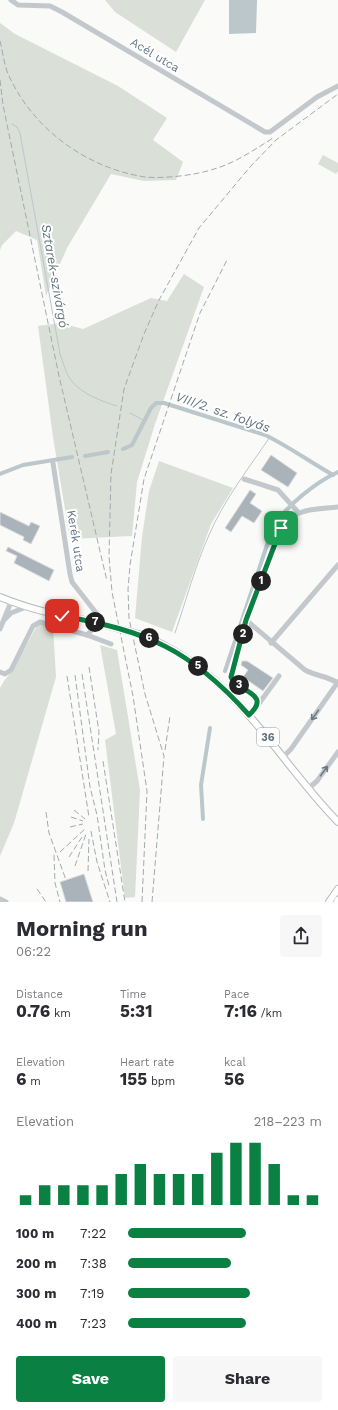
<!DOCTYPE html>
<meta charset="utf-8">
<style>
body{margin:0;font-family:"Work Sans",sans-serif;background:#f7f7f7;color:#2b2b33;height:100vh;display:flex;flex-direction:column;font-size:15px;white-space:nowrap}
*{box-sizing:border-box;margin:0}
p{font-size:13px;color:#7c7c81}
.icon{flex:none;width:22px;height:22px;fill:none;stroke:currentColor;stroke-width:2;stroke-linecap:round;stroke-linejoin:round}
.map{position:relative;height:902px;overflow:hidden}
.panel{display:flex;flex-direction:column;background:#fff;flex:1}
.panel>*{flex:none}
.pin{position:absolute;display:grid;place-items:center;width:34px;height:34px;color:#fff;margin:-17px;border-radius:8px;box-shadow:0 2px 6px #0006}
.km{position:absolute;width:20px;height:20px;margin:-10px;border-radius:50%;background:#222;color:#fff;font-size:11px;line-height:20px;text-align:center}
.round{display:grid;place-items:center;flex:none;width:42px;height:42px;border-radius:4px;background:#f7f7f7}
.overview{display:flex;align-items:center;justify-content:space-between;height:68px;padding:0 16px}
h1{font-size:22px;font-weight:700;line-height:30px}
.stats{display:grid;grid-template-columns:repeat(3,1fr);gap:6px;height:68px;padding:4px 16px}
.stats div{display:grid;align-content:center}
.stats b{font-size:17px;font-weight:700}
.stats small{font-size:11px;font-weight:400}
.stats p{font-size:11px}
.chart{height:112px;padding:8px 16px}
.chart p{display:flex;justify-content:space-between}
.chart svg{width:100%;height:72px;margin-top:4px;stroke:#0b8043;stroke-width:6}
.action{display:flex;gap:8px;margin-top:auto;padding:8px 16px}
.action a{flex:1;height:46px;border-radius:4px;background:#0b8043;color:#fff;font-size:16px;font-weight:700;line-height:46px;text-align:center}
.action a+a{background:#f7f7f7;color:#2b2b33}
ul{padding:0 16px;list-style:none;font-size:13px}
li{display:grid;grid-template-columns:64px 48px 1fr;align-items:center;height:30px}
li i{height:10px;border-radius:5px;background:#0b8043}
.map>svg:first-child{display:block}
.green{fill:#dadfd7}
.water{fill:#bbc7cb}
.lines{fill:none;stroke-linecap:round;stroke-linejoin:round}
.stream{stroke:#bbc7cb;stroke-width:1}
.canal{stroke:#bbc7cb;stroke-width:4}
.building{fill:#aab3b9;stroke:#dcdcda}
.major-casing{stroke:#b5babe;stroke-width:8}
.minor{stroke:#c3c8cc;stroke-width:5}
.major{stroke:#fff;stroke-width:6}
.rail{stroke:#a2aab0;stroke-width:1;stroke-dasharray:6 3;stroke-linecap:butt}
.major-bridge-casing{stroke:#b5babe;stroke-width:8;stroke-linecap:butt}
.major-bridge{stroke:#fff;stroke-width:6}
.oneway{stroke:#6a7a87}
.route-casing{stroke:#fff;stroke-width:8}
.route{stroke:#0b8043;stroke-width:5}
.labels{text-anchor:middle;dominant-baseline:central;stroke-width:4;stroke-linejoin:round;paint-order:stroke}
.shield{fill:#fff;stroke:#939fa8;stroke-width:1}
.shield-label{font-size:11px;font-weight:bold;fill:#657683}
.street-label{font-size:12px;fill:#657683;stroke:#fff}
.water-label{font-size:13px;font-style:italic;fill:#60757c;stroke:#fff}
</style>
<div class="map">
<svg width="338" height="902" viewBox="0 0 338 902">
<rect width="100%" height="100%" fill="#fafaf8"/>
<!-- green -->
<g class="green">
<polygon points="105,0 205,0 176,52 115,12"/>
<polygon points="0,23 15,34 118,86 167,118 153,140 183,162 176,180 144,181 111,174 67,248 46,296 37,240 16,231 2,245 0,250"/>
<polygon points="323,155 338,163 338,171 336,174 318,164"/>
<polygon points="184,274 204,287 155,424 137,482 132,536 70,539 53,437 38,326 61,323 83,329 151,298 167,301"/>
<polygon points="159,461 233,488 211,524 172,632 135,618 142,537 149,491"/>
<polygon points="38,624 53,627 56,677 14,823 0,856 0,688 4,681 12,671"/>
<polygon points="100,645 117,650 140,790 135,897 125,898 105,740 116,734"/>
</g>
<!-- water -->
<polygon class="water" points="229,0 257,0 256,33 229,34"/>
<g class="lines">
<!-- stream -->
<g class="stream">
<path d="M 12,124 L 17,127 L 20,133 L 60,354 C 63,362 66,374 71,380 C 80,393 103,402 117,406"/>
<polyline points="130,413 145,421"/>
<path d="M 175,633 C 186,601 195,566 209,535 C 224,500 248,469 270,437"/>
</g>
<!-- canal -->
<g class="canal">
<path d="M 123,449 L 132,445 L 151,408 L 156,403 L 164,403 L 265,435 C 288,446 310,462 333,475"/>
<polyline points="85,456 108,452"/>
<polyline points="0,474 23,465 72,457"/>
<path d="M 225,671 L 273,527 C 285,507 317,481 338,472"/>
<polyline points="203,819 201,785 210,728"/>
</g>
</g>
<!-- building -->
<g class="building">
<polygon points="271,455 297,473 288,487 261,470"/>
<polygon points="250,490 256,494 250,503 262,511 254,523 242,516 231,532 225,528"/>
<polygon points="0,512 29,526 31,522 40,526 31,544 23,540 24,537 0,525"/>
<polygon points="8,547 54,570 49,581 14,563 17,556 6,551"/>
<polygon points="242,661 247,661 273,678 263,691 243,677 248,670 241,665"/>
<polygon points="84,874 93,902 66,902 60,882"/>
</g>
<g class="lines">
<defs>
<g id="major">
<path d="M 0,597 C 29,609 59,616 90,621"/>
<path d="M 142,635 C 235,672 273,755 338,822"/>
<polyline points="329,902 338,889"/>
<polyline points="337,902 338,900"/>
</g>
</defs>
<!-- major casing -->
<use href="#major" class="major-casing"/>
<!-- minor -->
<g class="minor">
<polyline points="11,0 18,5 50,6 62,12 265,132 270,132 317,97 338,86"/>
<path d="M 53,463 L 70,574 L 72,582 L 97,614 C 99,623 94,628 87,635"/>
<polyline points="244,479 278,490 298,512"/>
<polyline points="5,619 11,613 26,607"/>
<path d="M 246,620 L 305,670 C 316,676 327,676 338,683"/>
<polyline points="0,629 11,602"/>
<polyline points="271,643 338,565"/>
<polyline points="0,672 5,674 11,670 33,626 40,622 87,635 111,644"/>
<path d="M 258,704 C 255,690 235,688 231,677 L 246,620 L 278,536 C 292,507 309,510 338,507"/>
<polyline points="249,715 255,709 279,676"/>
<polyline points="284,756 291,749 338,682"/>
<polyline points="309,788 317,781 338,752"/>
<polyline points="0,899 6,902"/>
</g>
<!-- major -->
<use href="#major" class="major"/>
<!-- rail -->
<g class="rail">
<path d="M 0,41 C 3,52 4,66 9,76 C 34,130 87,168 145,177 C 163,179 197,175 214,169 C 235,163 254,150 273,138"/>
<polyline points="0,80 3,105 59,376 107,581"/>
<polyline points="89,667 99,732 98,750"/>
<polyline points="82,674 117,902"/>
<polyline points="75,675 90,787 97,815 105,870 109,886"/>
<polyline points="67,676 89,817"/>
<polyline points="165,750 170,716"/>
<polyline points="103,761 125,902"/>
<polyline points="74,810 85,819"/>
<polyline points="46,812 49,833 66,880"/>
<polyline points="71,817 83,821"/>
<polyline points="70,827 83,824"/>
<polyline points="91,831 97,862 110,902"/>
<polyline points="60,852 85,829"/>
<polyline points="54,855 55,883 60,902"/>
<polyline points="69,857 82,837"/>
<polyline points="75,866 86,834"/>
<polyline points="88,871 89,839"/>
<polyline points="37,889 46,902"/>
<polyline points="142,902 147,791 133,696 112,592 109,556 111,474 124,389 144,334 159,300 199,228 250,167 276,140 338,94"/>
<polyline points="152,902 164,756 145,694 129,618 128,589 130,565 144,479 200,313 227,260"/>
</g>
<defs>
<polyline id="major-bridge" points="90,621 142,635"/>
</defs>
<!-- major-bridge casing -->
<use href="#major-bridge" class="major-bridge-casing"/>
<!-- major-bridge -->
<use href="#major-bridge" class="major-bridge"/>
</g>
<!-- one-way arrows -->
<defs><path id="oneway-shaft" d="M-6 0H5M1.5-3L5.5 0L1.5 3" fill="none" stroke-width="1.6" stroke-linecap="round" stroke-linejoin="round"/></defs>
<g class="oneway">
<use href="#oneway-shaft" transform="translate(315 715) rotate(125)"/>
<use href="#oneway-shaft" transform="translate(324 771) rotate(-54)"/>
</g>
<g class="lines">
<defs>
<path id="route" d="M 62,616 C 147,631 190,649 249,715 C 273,693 237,692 231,677 L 246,620 L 281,528"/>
</defs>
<!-- route casing -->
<use href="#route" class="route-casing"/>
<!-- route -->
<use href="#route" class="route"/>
</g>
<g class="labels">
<!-- shield labels -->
<rect class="shield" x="257" y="728" width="22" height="18" rx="3"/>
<g class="shield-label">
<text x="268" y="737">36</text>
</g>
<!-- street labels -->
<g class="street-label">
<text transform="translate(155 55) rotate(31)">Acél utca</text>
<text transform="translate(76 541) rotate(81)">Kerék utca</text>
</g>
<!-- water labels -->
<g class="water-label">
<text transform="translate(55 276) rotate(80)">Sztarek-szivárgó</text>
<text transform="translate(223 412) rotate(19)">VIII/2. sz. folyás</text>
</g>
</g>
</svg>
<div class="pin" style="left:281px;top:528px;background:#1e9e55"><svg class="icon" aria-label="arrive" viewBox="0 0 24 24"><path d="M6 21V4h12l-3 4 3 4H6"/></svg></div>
<div class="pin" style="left:62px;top:616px;background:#d93025"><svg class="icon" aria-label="check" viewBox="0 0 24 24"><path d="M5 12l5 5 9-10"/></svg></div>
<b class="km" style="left:261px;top:581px">1</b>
<b class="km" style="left:243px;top:634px">2</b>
<b class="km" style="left:239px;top:685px">3</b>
<b class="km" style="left:198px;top:666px">5</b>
<b class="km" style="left:149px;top:638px">6</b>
<b class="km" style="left:95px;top:622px">7</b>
</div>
<section class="panel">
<div class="overview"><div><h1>Morning run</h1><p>06:22</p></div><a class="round"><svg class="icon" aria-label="share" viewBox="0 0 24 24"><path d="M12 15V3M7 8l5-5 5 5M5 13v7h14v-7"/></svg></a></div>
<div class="stats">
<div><p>Distance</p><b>0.76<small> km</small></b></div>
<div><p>Time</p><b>5:31</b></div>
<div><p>Pace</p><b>7:16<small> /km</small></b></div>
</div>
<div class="stats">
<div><p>Elevation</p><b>6<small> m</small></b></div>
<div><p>Heart rate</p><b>155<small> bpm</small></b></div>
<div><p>kcal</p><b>56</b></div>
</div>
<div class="chart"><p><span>Elevation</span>218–223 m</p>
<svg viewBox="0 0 160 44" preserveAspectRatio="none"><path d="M5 44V38M15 44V32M25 44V32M35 44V32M45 44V32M55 44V25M65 44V19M75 44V25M85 44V25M95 44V25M105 44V12M115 44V6M125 44V6M135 44V19M145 44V38M155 44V38"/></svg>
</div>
<ul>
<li><b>100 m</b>7:22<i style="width:61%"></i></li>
<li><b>200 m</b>7:38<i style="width:53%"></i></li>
<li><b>300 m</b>7:19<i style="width:63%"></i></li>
<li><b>400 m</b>7:23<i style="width:61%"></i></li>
</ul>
<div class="action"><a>Save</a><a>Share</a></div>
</section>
